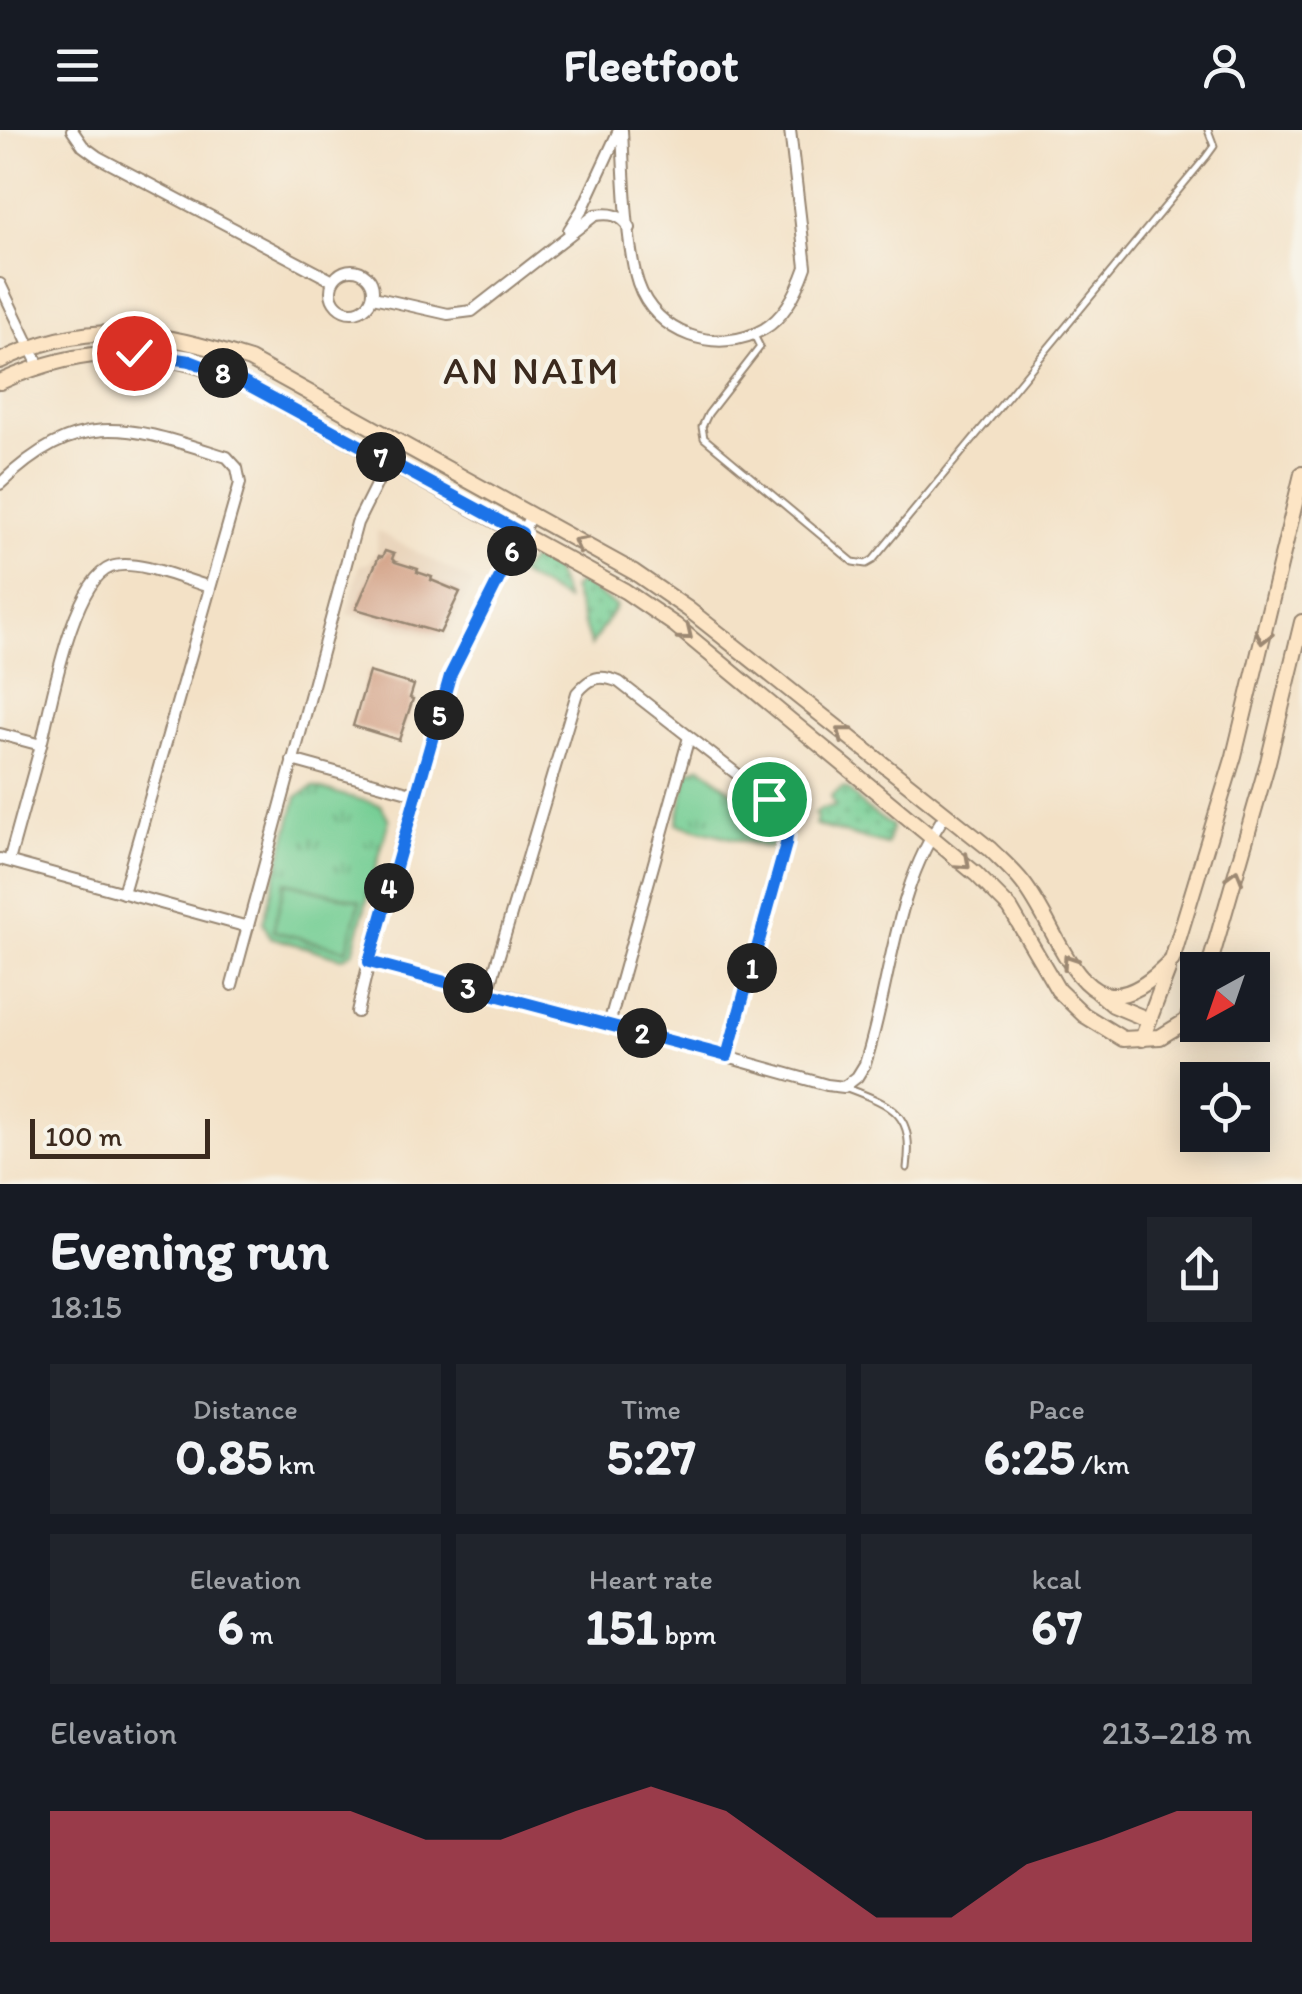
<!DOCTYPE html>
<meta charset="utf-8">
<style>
body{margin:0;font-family:Itim,sans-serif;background:#20242c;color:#f1f3f6;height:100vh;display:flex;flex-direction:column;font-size:38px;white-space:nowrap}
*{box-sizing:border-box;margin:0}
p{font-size:32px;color:#9ea1a6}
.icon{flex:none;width:55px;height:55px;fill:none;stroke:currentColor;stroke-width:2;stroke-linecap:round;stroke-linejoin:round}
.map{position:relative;height:1054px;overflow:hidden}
.panel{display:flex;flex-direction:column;background:#171b24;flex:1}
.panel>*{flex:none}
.needle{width:65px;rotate:220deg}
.controls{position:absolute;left:1180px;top:822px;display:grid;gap:20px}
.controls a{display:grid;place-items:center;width:90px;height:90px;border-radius:0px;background:#171b24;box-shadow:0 5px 25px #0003;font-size:50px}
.scale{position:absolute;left:30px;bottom:25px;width:180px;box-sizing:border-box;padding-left:10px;border:5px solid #3b2a1e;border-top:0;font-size:28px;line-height:35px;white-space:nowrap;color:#3b2a1e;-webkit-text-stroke:8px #f7f3e8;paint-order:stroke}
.pin{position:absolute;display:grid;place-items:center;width:85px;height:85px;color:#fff;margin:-42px;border:5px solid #fff;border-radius:50%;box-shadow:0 2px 10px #0007}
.km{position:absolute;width:50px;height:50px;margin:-25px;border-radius:50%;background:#222;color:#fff;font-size:28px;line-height:50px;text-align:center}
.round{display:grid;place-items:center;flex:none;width:105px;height:105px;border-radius:0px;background:#20242c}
.summary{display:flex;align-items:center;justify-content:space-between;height:170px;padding:0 50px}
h1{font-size:55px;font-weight:700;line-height:75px}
.metrics{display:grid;grid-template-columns:repeat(3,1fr);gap:15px;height:170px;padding:10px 50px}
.metrics div{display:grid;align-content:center;border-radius:0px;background:#20242c;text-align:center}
.metrics b{font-size:50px;font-weight:700}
.metrics small{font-size:28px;font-weight:400}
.metrics p{font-size:28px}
.chart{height:280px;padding:20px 50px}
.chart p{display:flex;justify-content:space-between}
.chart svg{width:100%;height:180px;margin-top:10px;fill:#d1495b;opacity:.7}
header{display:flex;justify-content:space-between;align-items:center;height:130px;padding:0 50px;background:#171b24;font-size:45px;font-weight:700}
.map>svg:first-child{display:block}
.built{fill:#e7d0b5}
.grass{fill:url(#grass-dots);stroke:#587c59;stroke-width:2.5}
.park{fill:url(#park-tufts);stroke:#587c59;stroke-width:2.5}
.pitch{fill:#75ce94;stroke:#587c59;stroke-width:2.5}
.building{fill:#cf987c}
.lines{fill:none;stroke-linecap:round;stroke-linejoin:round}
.lane-casing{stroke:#978672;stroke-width:9}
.street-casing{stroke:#978672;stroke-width:14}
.secondary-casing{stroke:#978672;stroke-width:18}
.lane{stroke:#fff;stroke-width:5}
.street{stroke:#fff;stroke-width:10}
.secondary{stroke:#fde5c5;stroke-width:14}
.oneway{stroke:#9c8872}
.route-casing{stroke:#fff;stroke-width:20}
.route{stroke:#1a73e8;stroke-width:12}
.labels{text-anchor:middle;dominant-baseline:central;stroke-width:9;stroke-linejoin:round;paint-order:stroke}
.neighbourhood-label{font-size:40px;letter-spacing:2.5px;fill:#3b2a1e;stroke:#f7f3e8}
</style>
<header><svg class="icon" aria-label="menu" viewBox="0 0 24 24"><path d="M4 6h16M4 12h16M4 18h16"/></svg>Fleetfoot<svg class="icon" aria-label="person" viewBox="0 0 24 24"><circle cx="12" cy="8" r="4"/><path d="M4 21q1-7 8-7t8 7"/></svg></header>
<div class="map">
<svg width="1302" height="1054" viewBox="0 0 1302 1054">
<defs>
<pattern id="grass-dots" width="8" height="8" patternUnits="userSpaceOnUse" patternTransform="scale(2.5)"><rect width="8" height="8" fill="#75ce94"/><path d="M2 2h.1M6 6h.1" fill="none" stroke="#61a778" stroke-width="1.8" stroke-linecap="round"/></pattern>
<pattern id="park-tufts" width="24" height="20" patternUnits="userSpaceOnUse" patternTransform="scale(2.5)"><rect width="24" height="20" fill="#75ce94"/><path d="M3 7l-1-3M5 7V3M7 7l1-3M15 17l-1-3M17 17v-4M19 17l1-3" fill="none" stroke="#61a778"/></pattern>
</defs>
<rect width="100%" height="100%" fill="#f7f3e8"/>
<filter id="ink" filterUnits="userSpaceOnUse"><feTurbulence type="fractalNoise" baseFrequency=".01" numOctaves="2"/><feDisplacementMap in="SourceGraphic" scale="20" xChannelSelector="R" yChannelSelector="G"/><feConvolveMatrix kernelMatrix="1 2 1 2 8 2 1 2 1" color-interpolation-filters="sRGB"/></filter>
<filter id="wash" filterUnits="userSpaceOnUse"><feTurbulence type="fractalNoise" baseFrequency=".0048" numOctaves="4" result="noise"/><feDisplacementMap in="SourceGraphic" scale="40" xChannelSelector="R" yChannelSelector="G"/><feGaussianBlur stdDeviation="2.25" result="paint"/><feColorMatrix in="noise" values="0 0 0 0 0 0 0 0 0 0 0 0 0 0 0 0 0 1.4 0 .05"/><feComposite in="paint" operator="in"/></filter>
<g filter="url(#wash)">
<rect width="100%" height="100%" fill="#f3e1c6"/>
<!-- built -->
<polygon class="built" points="377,401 473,452 445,510 347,484 360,435 369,433 377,421"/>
<!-- grass -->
<g class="grass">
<polygon points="533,428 552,434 566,470 518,444"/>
<polygon points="580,452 616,476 591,516 572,459"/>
<polygon points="843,658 849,660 864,677 892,696 887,715 815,695 817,686 814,684 821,679 835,677 831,666"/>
</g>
<!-- park -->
<g class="park">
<polygon points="701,636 773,696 774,708 770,718 677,694 688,642"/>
<polygon points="313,657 381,675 389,690 353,822 342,828 270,807 263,792 297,667"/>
</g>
<!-- pitch -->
<polygon class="pitch" points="285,752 360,771 347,820 273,801"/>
<g id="blocks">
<!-- building -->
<g class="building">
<polygon points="385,421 394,424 392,429 395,432 418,439 417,442 432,447 431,450 460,462 440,503 356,479 379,426 382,427"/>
<polygon points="369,542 414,555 410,568 413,569 399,610 353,596"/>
</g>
</g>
</g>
<g filter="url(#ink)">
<use href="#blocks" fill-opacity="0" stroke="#978672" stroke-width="2.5"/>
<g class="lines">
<defs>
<g id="lane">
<polyline points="754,205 760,217 708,284 702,297 704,308 853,432 866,434 873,430 1206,27 1214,16 1208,0"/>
<path d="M 847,958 C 895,976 914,984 907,1038"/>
</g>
<g id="street">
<polyline points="72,0 83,16 98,27 333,151"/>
<path d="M 622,0 C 624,40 626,117 638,153 C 655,204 717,226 764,199 C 786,186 798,160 806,137 L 790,0"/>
<polyline points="569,100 583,78 619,0"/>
<circle cx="352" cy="161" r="21"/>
<polyline points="0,154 39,236"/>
<path d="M 373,167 L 448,184 L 472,181 L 595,85 C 611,83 620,84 630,98"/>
<path d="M 0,354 C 81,276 130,297 227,327 L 237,338 L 240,353 L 123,763"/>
<path d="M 530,387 L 451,545 L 369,832 L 506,865 L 827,955 L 844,957 L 857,947 L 865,934 C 892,850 893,758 946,684"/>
<polyline points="0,604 41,615 9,731"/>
<path d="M 41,615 C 51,576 72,451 111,437 C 135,428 185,450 210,457"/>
<polyline points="292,630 415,664"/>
<polyline points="0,729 248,797"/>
<polyline points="232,855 357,393 397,313"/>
<path d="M 488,862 L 577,563 C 590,547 600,544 619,552 L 769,669 L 788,695 L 786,714 L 727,926"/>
<polyline points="357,882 369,832"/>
<polyline points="609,894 689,607"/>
</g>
<g id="secondary">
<path d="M 0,231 C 89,187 159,201 250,230 L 634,442 L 688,479 L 990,719 C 1001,730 1014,741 1023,753 C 1066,808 1084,923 1172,830 L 1234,626 L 1302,344"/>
<path d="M 0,252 C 89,213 150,216 239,250 L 625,461 L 675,495 L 976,744 L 1010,778 L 1058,860 L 1084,885 L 1123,909 L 1160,907 L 1186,891 L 1198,864"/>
<polyline points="1208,840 1268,632 1302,492"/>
<polyline points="1098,862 1113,875 1149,890"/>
<polyline points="1142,909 1168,840"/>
</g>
</defs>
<!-- lane casing -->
<use href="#lane" class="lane-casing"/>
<!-- street casing -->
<use href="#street" class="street-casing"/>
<!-- secondary casing -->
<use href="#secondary" class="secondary-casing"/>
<!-- lane -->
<use href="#lane" class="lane"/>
<!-- street -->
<use href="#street" class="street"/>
<!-- secondary -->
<use href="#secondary" class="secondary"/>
</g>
<!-- one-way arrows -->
<defs><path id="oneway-chevron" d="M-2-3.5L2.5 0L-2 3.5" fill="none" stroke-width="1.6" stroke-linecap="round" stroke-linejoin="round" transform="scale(2.5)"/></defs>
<g class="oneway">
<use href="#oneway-chevron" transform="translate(580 413) rotate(-152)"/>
<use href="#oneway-chevron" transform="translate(686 504) rotate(39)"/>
<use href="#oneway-chevron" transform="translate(1263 507) rotate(104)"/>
<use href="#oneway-chevron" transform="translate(843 603) rotate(-142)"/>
<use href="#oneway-chevron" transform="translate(964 733) rotate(42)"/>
<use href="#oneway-chevron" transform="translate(1235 746) rotate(-74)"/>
<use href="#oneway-chevron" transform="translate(1069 831) rotate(-124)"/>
</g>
</g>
<g class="lines" filter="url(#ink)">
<defs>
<polyline id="route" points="134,223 190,231 239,250 522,403 450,546 369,832 727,926 786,714 788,696 769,669"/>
</defs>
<!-- route casing -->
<use href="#route" class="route-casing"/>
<!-- route -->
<use href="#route" class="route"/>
</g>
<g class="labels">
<!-- neighbourhood labels -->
<g class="neighbourhood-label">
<text x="532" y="240">AN NAIM</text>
</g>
</g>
</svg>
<div class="controls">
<a><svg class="needle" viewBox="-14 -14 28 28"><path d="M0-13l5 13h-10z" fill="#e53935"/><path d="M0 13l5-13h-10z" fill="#9ea1a6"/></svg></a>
<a><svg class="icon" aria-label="locate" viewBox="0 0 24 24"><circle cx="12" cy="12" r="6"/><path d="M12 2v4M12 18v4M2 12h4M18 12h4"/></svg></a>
</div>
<div class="scale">100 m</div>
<div class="pin" style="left:769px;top:669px;background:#1e9e55"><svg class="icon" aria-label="arrive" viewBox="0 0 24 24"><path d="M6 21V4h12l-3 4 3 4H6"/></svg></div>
<div class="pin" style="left:134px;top:223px;background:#d93025"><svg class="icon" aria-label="check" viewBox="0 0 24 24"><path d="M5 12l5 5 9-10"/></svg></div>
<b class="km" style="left:752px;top:838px">1</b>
<b class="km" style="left:642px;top:903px">2</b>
<b class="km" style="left:468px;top:858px">3</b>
<b class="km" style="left:389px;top:758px">4</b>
<b class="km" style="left:439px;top:585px">5</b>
<b class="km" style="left:512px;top:421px">6</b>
<b class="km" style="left:381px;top:327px">7</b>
<b class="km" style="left:223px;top:243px">8</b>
</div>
<section class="panel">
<div class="summary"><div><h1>Evening run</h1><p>18:15</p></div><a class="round"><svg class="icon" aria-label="share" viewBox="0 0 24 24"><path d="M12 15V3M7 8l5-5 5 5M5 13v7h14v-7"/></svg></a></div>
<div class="metrics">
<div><p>Distance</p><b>0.85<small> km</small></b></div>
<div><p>Time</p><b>5:27</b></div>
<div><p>Pace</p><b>6:25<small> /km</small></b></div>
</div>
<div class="metrics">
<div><p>Elevation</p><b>6<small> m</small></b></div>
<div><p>Heart rate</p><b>151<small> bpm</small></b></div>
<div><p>kcal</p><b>67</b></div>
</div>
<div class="chart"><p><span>Elevation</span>213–218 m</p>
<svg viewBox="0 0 160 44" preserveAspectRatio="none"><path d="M0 44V12L10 12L20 12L30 12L40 12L50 19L60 19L70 12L80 6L90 12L100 25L110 38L120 38L130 25L140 19L150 12L160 12V44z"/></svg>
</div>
</section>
